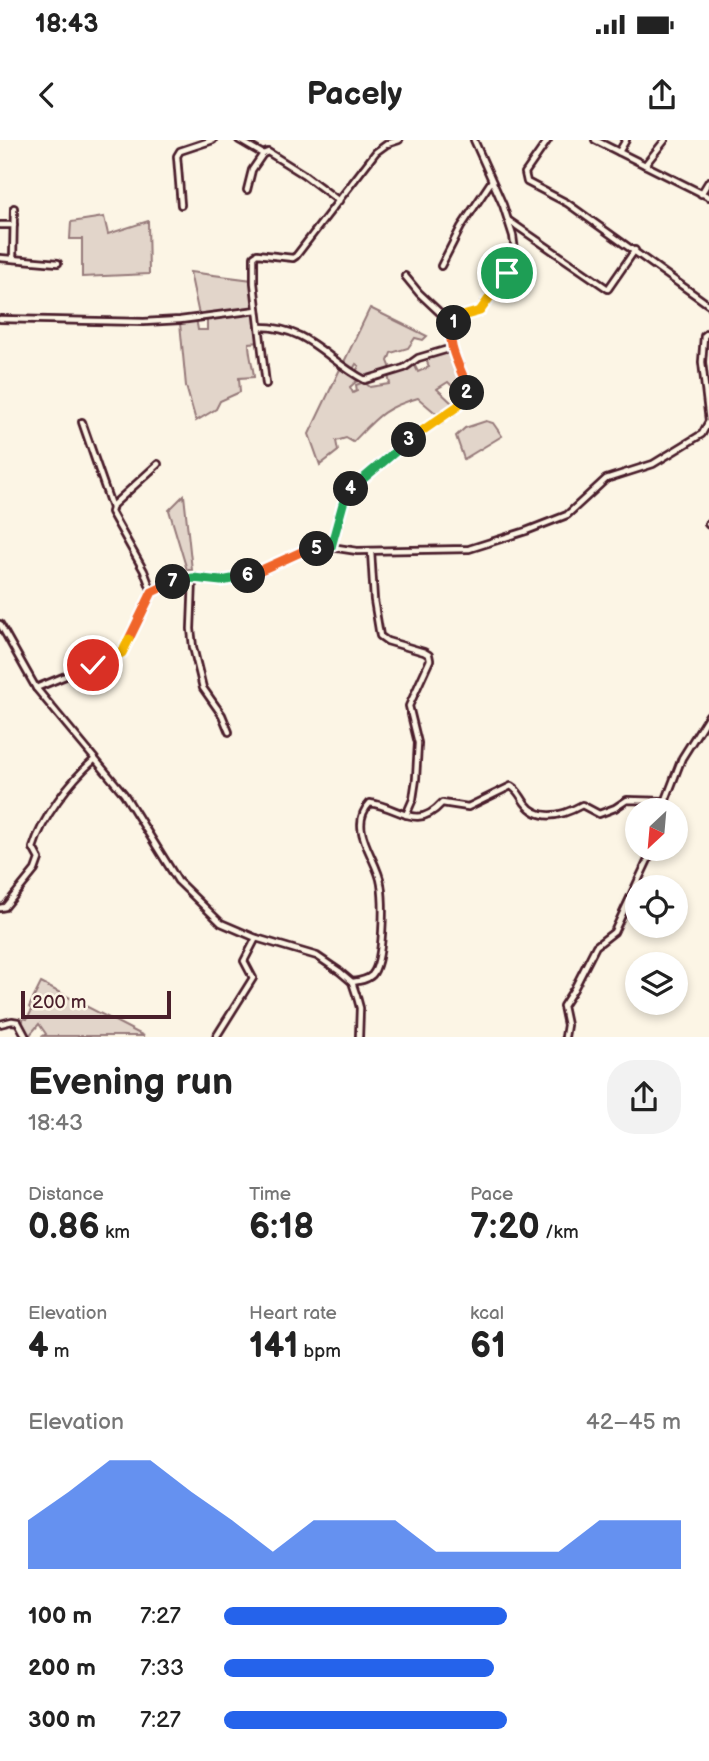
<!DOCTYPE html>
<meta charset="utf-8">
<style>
body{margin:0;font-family:"Balsamiq Sans",sans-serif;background:#f2f2f2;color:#222;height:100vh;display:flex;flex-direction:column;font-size:26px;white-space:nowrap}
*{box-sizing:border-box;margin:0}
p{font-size:23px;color:#767676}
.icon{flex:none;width:38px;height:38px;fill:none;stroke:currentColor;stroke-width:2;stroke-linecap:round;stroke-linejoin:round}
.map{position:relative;height:897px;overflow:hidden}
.drawer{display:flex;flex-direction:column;background:#fff;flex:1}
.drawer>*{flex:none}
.needle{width:46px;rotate:206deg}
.fabs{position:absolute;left:625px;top:658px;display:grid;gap:14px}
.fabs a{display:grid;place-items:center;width:63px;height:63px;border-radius:50%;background:#fff;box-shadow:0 4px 10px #0003;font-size:35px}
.scale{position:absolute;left:21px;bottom:18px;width:150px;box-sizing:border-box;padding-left:7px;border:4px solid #4a1f2b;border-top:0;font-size:19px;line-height:24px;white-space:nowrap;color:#4a1f2b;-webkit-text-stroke:5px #fcf5e5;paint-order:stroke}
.pin{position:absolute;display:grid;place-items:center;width:60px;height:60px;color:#fff;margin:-30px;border:4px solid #fff;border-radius:50%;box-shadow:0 2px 7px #0007}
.km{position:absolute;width:35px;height:35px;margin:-18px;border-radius:50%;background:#222;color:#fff;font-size:19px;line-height:35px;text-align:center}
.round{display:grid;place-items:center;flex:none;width:74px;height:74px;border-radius:28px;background:#f2f2f2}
.summary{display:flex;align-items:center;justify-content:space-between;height:119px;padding:0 28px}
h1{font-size:38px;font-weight:800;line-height:52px}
.figures{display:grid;grid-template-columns:repeat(3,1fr);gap:10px;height:119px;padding:7px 28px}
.figures div{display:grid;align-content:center}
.figures b{font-size:35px;font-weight:800}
.figures small{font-size:19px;font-weight:400}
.figures p{font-size:19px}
.chart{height:196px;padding:14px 28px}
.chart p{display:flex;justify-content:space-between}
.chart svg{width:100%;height:126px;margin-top:7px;fill:#2563eb;opacity:.7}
ul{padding:0 28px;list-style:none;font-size:23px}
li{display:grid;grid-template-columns:112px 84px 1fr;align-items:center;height:52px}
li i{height:18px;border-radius:9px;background:#2563eb}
.status{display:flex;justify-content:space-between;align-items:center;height:49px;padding:0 35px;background:#fff;direction:ltr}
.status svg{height:19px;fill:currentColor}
header{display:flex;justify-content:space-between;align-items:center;height:91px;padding:0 28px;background:#fff;font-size:32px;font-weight:800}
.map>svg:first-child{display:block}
.green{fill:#e2d5ca;stroke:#967a7a;stroke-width:2}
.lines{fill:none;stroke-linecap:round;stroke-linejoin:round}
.street-casing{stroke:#4a1f2b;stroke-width:10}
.street{stroke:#fcf5e5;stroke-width:4.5}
.split-1-casing{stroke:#fff;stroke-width:14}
.split-2-casing{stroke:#fff;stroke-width:14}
.split-3-casing{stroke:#fff;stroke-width:14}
.split-4-casing{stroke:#fff;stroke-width:14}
.split-5-casing{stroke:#fff;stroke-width:14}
.split-6-casing{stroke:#fff;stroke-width:14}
.split-7-casing{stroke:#fff;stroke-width:14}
.split-8-casing{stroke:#fff;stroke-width:14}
.split-9-casing{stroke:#fff;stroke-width:14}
.split-1{stroke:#f5b400;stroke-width:9}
.split-2{stroke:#f0652b;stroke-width:9}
.split-3{stroke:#f5b400;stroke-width:9}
.split-4{stroke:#22a559;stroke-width:9}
.split-5{stroke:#22a559;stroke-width:9}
.split-6{stroke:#f0652b;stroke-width:9}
.split-7{stroke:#22a559;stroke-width:9}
.split-8{stroke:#f0652b;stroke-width:9}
.split-9{stroke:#f5b400;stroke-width:9}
</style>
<div class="status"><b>18:43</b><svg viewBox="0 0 49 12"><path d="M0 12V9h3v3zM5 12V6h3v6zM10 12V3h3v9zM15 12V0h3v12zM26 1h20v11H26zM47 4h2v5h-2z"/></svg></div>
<header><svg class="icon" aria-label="back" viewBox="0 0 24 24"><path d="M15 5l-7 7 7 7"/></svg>Pacely<svg class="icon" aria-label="share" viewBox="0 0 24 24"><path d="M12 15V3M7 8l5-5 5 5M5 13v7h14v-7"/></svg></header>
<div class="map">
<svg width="709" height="897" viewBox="0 0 709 897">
<rect width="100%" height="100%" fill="#fcf5e5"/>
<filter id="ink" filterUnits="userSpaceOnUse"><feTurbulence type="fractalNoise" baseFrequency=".0143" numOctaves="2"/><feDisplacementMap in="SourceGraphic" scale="14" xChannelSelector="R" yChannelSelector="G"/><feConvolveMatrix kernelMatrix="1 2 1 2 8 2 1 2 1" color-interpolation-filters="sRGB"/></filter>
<g filter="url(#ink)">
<!-- green -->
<g class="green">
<polygon points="104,77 108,94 148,81 149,134 82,137 82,99 70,99 71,82"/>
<polygon points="190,132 252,140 256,169 199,175"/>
<polygon points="370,168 427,196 423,200 415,198 408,208 391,213 388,221 392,231 363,238 355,233 359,226 356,224 352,231 343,224"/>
<path d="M 257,170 L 261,202 L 249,203 C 249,216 253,225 254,237 L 239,238 L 240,252 L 220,261 L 216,269 L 196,281 L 186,246 L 180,183 L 196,178 L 198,190 L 207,190 L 207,177 Z"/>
<path d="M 452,211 L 466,244 L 457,251 L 448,242 L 437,249 L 454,265 L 439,276 L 418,258 C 383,268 377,277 353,302 L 346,298 L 336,301 L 338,311 L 320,325 L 309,294 L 341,227 L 359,239 L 350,247 L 353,253 L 357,251 L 356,245 L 364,242 L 370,247 L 390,244 L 388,235 L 414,224 L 418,232 L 429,227 L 426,219 Z"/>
<polygon points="486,281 493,283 502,296 464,319 456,296 465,288"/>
<polygon points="184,355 192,430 187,430 169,370"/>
<polygon points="41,843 144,896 43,896 46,894 39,884 29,896 22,883 24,878 27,879 32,870 29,867"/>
</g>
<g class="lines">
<defs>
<g id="street">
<polyline points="239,0 263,14"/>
<polyline points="548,0 525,33 527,42 567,63 709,165"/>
<polyline points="595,0 709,57"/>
<polyline points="619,12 626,0"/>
<polyline points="645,25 665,0"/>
<polyline points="247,50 252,30 263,14 268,12 303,34 339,61"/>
<polyline points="701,54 709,41"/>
<polyline points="181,65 177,16 180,11 213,0"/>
<polyline points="508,80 608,149 635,110"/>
<polyline points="0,85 14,85"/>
<polyline points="0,118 58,123"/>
<polyline points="13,119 14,68"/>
<polyline points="441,126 461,87 491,42"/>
<polyline points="405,136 419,153 452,184"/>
<polyline points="0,179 144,182 180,180 257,170"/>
<path d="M 260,187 C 309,187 326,220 365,240 L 404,228 L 418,218 L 452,208"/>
<polyline points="266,244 254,143 254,116 257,114 293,118 296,116 376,12 387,4 399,0"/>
<polyline points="82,282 112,368"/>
<polyline points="708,384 709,385"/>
<polyline points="331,407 346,353 399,308 458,266 469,251 452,208 452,184 459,177 479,171 507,133 515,111 513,96 503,65 474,0"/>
<polyline points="371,411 374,460 380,496 387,501 424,512 429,515 430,520 409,566 418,603 416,639 413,659 406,675"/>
<polyline points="193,438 191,489 193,507 203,548 222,575 229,592"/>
<polyline points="152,452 144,431 111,372 113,365 158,324"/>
<polyline points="0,484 36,548 124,654 178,741 221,783 256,798 317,816 339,831 352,842 357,857 360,868 359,897"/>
<polyline points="36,548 122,513 152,452 166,444 193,438 221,441 253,435 301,412 331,407 357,411 469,409 526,391 567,375 606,339 653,324 702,294 709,281 702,222 704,196 709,192"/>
<polyline points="662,670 682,618 709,575"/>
<path d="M 0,768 L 5,767 L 35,730 L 39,719 L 33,708 C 42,678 70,641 94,620"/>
<path d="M 352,842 C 359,841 367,840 372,835 C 384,822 384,762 381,744 C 378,719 346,688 370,663 C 400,667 416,692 442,663 L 468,667 L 511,646 C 518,650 520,656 525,663 C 540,683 564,675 582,665 L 599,674 L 615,668 L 627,660 L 664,661"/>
<polyline points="0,884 12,881 18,882 26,897"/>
<polyline points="216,897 253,838 244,821 256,798"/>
<polyline points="565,897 567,885 563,866 574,849 596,806 614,792 653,709"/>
</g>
</defs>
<!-- street casing -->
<use href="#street" class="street-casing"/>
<!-- street -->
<use href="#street" class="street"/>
</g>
</g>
<g class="lines" filter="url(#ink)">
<defs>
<polyline id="split-1" points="454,183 459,177 480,171 507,133"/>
<path id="split-2" d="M 454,183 C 443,202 463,232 469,251 L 467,253"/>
<polyline id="split-3" points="409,300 458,266 467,253"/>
<polyline id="split-4" points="351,349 409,300"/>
<polyline id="split-5" points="317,409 331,407 346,353 351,349"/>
<polyline id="split-6" points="248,436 301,412 317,409"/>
<polyline id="split-7" points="173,442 193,438 221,441 248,436"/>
<polyline id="split-8" points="129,499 152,452 173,442"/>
<polyline id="split-9" points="93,525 122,513 129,499"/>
</defs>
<!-- split-1 casing -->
<use href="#split-1" class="split-1-casing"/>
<!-- split-2 casing -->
<use href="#split-2" class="split-2-casing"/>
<!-- split-3 casing -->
<use href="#split-3" class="split-3-casing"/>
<!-- split-4 casing -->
<use href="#split-4" class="split-4-casing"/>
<!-- split-5 casing -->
<use href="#split-5" class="split-5-casing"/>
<!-- split-6 casing -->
<use href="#split-6" class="split-6-casing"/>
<!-- split-7 casing -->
<use href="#split-7" class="split-7-casing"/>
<!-- split-8 casing -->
<use href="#split-8" class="split-8-casing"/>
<!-- split-9 casing -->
<use href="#split-9" class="split-9-casing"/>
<!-- split-1 -->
<use href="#split-1" class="split-1"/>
<!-- split-2 -->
<use href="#split-2" class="split-2"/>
<!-- split-3 -->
<use href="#split-3" class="split-3"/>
<!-- split-4 -->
<use href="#split-4" class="split-4"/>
<!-- split-5 -->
<use href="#split-5" class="split-5"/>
<!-- split-6 -->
<use href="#split-6" class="split-6"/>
<!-- split-7 -->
<use href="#split-7" class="split-7"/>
<!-- split-8 -->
<use href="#split-8" class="split-8"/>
<!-- split-9 -->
<use href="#split-9" class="split-9"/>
</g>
</svg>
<div class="fabs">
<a><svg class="needle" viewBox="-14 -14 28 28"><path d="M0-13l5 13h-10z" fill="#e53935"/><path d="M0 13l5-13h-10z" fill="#767676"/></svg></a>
<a><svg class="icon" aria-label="locate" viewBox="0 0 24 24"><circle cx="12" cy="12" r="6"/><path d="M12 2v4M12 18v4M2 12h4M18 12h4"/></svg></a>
<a><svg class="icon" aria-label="layers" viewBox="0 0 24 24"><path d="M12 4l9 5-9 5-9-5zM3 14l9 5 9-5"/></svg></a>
</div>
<div class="scale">200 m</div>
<div class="pin" style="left:507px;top:133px;background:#1e9e55"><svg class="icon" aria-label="arrive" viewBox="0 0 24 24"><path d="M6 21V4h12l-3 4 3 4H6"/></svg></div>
<div class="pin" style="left:93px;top:525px;background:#d93025"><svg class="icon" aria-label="check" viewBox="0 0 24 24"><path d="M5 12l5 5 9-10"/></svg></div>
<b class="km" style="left:454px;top:183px">1</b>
<b class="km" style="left:467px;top:253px">2</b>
<b class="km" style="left:409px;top:300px">3</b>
<b class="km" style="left:351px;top:349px">4</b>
<b class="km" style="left:317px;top:409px">5</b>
<b class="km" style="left:248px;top:436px">6</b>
<b class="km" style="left:173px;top:442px">7</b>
</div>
<section class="drawer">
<div class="summary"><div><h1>Evening run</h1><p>18:43</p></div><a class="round"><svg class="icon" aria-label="share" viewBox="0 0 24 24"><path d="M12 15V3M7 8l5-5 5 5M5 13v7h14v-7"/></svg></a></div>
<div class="figures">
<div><p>Distance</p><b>0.86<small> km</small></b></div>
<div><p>Time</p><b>6:18</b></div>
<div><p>Pace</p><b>7:20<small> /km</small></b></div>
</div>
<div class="figures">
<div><p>Elevation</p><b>4<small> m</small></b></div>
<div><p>Heart rate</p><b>141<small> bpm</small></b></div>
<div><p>kcal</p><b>61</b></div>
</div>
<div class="chart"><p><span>Elevation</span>42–45 m</p>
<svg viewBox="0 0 160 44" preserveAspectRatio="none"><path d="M0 44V27L10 17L20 6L30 6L40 17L50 27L60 38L70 27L80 27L90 27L100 38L110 38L120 38L130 38L140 27L150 27L160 27V44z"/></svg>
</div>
<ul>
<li><b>100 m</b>7:27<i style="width:62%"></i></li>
<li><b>200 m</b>7:33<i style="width:59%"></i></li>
<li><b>300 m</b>7:27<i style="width:62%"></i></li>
</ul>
</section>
